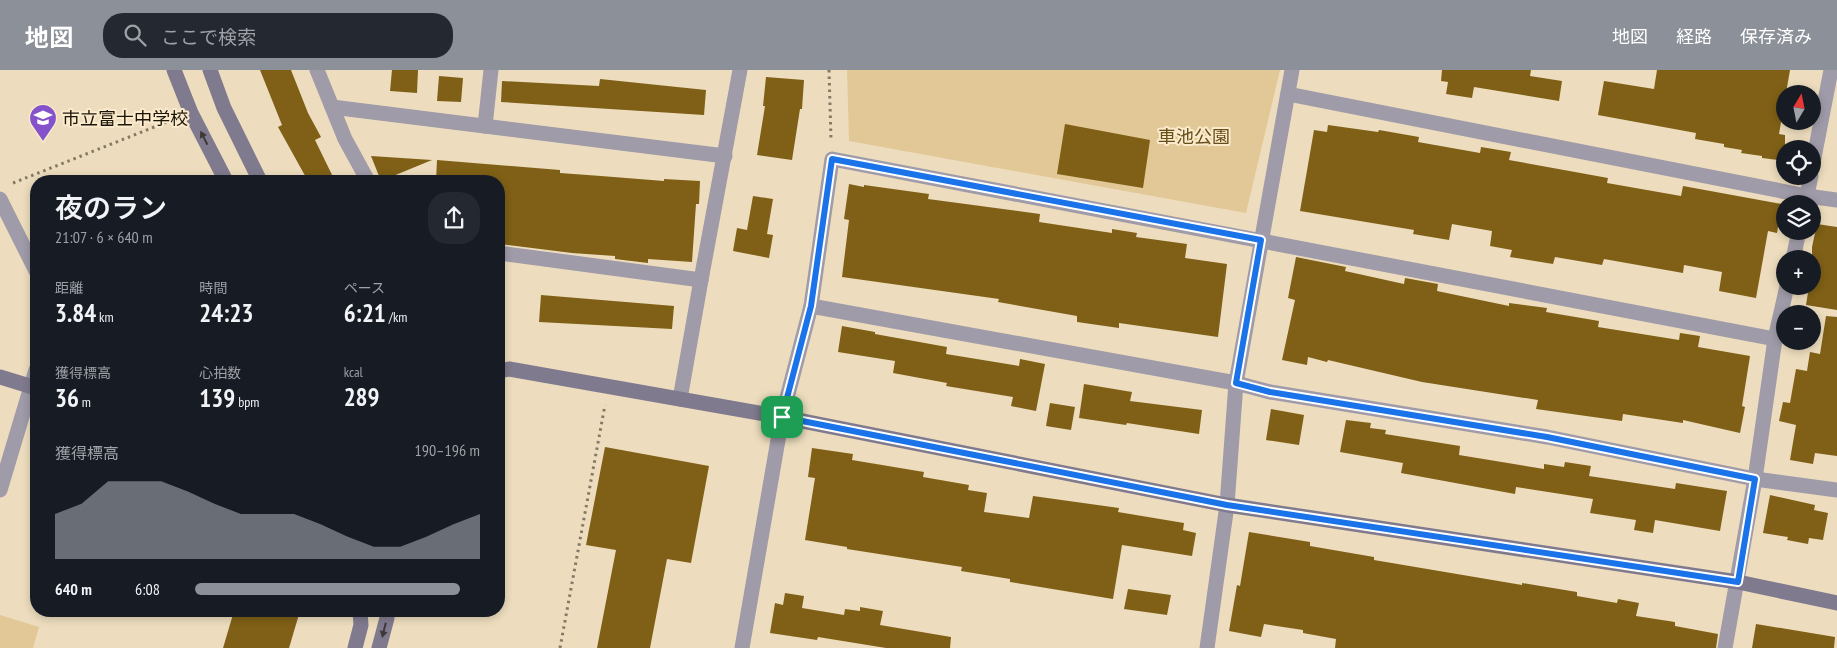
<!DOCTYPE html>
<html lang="ja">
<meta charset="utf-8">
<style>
body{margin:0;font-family:"PT Sans Narrow","Noto Sans JP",sans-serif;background:#242831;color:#f1f3f6;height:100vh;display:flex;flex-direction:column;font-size:19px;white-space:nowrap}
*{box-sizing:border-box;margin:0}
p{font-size:16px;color:#9ea1a6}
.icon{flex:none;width:28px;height:28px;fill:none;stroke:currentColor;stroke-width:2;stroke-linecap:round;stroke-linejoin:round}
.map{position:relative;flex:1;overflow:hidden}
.drawer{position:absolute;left:30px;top:105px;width:475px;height:442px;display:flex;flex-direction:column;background:#171b24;border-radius:20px;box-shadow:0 2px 8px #0003}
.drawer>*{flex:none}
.needle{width:32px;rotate:10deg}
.tools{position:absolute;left:1776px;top:15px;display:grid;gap:10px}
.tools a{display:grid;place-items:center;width:45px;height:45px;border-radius:50%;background:#171b24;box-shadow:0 2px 8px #0003;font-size:25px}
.pin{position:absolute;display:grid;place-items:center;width:42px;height:42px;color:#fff;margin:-21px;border-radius:10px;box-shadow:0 2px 8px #0006}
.round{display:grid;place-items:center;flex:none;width:52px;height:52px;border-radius:20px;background:#242831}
.summary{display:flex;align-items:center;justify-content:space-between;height:85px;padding:0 25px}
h1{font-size:28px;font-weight:600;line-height:38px}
.metrics{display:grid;grid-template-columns:repeat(3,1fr);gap:8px;height:85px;padding:5px 25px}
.metrics div{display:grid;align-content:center}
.metrics b{font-size:25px;font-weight:600}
.metrics small{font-size:14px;font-weight:400}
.metrics p{font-size:14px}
.chart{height:140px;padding:10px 25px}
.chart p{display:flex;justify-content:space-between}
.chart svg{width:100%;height:90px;margin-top:5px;fill:#8c9099;opacity:.7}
ul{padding:0 25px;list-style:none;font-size:16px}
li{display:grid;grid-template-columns:80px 60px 1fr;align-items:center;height:38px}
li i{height:12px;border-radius:6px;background:#8c9099}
header{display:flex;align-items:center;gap:30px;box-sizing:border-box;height:70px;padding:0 25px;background:#8c9099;color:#fff}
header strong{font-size:24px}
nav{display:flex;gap:28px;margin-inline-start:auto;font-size:18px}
.search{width:350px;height:45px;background:#242831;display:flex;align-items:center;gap:12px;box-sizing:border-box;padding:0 18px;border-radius:20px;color:#9ea1a6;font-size:19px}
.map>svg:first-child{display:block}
.green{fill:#e2c896}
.building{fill:#7f6016}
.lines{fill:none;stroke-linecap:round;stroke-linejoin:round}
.path{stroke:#847964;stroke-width:3;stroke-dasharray:2.5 4;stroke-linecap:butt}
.street{stroke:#9f9ba8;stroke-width:15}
.secondary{stroke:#807a8e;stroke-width:15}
.oneway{fill:#3e3838}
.route-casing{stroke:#fff;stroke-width:10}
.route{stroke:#1a73e8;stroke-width:6}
.labels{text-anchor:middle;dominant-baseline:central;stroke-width:4;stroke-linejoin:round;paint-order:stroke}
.poi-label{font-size:18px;fill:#1a1409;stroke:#fbeacb;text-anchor:start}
.park-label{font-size:18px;fill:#664e1a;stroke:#fbeacb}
</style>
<header>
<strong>地図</strong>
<div class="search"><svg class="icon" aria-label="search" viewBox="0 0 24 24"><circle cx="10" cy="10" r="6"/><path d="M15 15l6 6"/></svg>ここで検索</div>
<nav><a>地図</a><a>経路</a><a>保存済み</a></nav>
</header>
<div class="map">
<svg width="1837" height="578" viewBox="0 0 1837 578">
<rect width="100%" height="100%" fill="#edddbe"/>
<!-- green -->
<g class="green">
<polygon points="847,0 1280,0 1246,143 849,71"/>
<polygon points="0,545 39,557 33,578 0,578"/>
</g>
<!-- building -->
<g class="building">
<polygon points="260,0 291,0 308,43 321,67 315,70 335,111 308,111 278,57 282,55"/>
<polygon points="392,0 418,0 417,23 390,21"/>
<polygon points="1442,0 1531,0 1530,6 1562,11 1559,31 1474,17 1472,28 1446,24 1448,12 1441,11"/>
<polygon points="1657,0 1790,0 1779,64 1785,65 1785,91 1762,88 1762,86 1741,83 1742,80 1724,77 1724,74 1695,69 1696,63 1598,45 1604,11 1654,19"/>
<polygon points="439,6 463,8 461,32 437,31"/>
<polygon points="766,7 804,10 802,39 800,39 792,90 757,85 765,36 763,36"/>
<polygon points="600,9 706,20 704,45 501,32 502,11 599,16"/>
<polygon points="1065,54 1150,70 1143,118 1057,104"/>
<polygon points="1328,55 1378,62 1379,60 1419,67 1418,72 1480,83 1481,77 1511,82 1509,90 1608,108 1607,113 1681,126 1683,116 1782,134 1777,163 1768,161 1756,228 1719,221 1722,202 1684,195 1683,203 1604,189 1602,195 1555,187 1553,194 1510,187 1512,180 1490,176 1492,161 1452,154 1449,170 1413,164 1414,160 1300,141 1314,60 1327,62"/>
<polygon points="371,86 432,90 381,111"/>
<polygon points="437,90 560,100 560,103 601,106 664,111 664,109 700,111 699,134 696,134 692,192 648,189 648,193 615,189 615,186 572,183 499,174 499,111 436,111"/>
<polygon points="849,114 864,117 864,115 929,124 928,129 1040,144 1039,152 1112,163 1112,159 1137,163 1136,167 1187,174 1185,188 1227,194 1218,267 1119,253 1119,258 1077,252 1077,246 998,232 999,229 842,207 849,150 844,149"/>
<polygon points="753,126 773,129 767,164 773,165 769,188 733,181 737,158 747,160"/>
<polygon points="1817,154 1837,157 1837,240 1806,235 1809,216 1812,216 1812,177"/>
<polygon points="1296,187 1346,197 1345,201 1404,214 1405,208 1438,214 1437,221 1509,236 1509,233 1547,238 1546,242 1599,251 1598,257 1679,270 1680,263 1700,266 1698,277 1750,286 1742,336 1745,337 1740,363 1683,350 1683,353 1623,344 1622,351 1536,339 1538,330 1422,312 1328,290 1327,292 1308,287 1307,295 1282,290 1295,230 1288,228"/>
<polygon points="541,225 674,236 672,259 539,252"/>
<polygon points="1826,246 1837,247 1837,386 1815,383 1813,394 1790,390 1796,355 1779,351 1783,332 1790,333 1796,299 1807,301 1810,282 1820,284"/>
<polygon points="842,256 875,262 875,264 947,277 946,284 1019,296 1020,289 1045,294 1036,341 1011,336 1013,327 946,316 947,313 893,303 895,291 838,282"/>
<polygon points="1084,314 1132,322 1130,331 1202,340 1199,364 1127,353 1126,355 1079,348"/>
<polygon points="1050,333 1075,337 1071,360 1046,356"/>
<polygon points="1271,339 1304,345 1299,375 1266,370"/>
<polygon points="1346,350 1371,353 1370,358 1386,360 1385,364 1460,376 1459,385 1544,399 1544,394 1564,397 1565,392 1591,396 1589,406 1675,419 1676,413 1727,421 1720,461 1655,450 1653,463 1634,460 1636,450 1590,443 1593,429 1516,417 1515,424 1401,403 1403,393 1340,382"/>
<polygon points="605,377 709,396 691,493 667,489 650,578 597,578 616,480 586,475"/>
<polygon points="812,378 853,384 852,390 924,402 923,407 969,415 968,420 987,423 984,442 1029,448 1033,426 1119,438 1118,442 1184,453 1183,460 1196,463 1192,486 1122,475 1113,529 1010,512 1010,509 961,501 962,497 847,479 847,477 805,470 815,408 808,407"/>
<polygon points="1770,425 1815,435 1814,440 1828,443 1823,470 1809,468 1808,474 1787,470 1788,467 1763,463"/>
<polygon points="1249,462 1310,472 1310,476 1374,487 1374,490 1522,515 1522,513 1577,522 1577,526 1617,533 1618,529 1639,533 1636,546 1675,552 1675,556 1718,564 1716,578 1335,578 1336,569 1303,563 1303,560 1264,554 1261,567 1229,561 1237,515 1240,516"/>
<polygon points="1128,519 1171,525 1167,545 1124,539"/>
<polygon points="785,523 804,526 802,538 844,545 845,539 860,541 860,537 883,541 880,555 951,567 950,578 886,578 818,567 817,570 770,563 775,533 783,535"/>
<polygon points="234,541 300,541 289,578 223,578"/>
<polygon points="1756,554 1835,567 1834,578 1752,578"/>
</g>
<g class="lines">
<!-- path -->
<g class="path">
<polyline points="829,0 831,69"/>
<polyline points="13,113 172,50"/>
<polyline points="560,578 605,335"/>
</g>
<!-- street -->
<g class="street">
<polyline points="317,0 345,69 368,111"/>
<polyline points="1288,24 1807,126 1837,130"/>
<polyline points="332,37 725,86"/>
<polyline points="485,56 491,0"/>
<polyline points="1812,98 1831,0"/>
<polyline points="0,129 36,201"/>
<polyline points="1805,134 1811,106"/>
<polyline points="499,183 701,210"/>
<polyline points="1793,189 1799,161"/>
<polyline points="811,236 1236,313 1270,322 1547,367 1755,409 1837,420"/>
<polyline points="680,329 701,210 740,0"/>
<polyline points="0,420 36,300"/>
<polyline points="742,578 782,347 811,236 832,89 1775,269"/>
<polyline points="1207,578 1227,435 1236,313 1292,0"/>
<polyline points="1725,578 1755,409 1775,269 1787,216"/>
</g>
<!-- secondary -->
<g class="secondary">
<polyline points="174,0 191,43 226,111"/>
<polyline points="210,0 224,38 260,111"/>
<polyline points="499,301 509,299 782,347 1227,435 1738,512 1837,533"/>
<polyline points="0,307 36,318"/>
<polyline points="355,578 361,555 360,541"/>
<polyline points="379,578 387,548 387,541"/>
</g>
</g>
<!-- one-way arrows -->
<defs><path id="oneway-solid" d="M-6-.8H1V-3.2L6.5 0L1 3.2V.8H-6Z" transform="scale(1.25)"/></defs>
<g class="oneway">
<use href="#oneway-solid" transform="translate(204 68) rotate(-117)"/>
<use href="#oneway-solid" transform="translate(384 560) rotate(104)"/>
</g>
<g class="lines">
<defs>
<polygon id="route" points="832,89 1261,170 1236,313 1270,322 1547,367 1755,409 1738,512 1227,435 782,347 811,236"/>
</defs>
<!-- route casing -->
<use href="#route" class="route-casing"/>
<!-- route -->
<use href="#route" class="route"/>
</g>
<!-- icons -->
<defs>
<symbol id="school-pin" viewBox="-11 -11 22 30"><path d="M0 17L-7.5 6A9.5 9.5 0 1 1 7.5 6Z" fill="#8452cb" stroke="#fbeacb"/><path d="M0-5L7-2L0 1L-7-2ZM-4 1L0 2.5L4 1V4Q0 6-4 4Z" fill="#fff"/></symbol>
</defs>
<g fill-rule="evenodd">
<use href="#school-pin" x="27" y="32" width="32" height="43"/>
</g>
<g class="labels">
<!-- poi labels -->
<g class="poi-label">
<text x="62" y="48">市立富士中学校</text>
</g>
<!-- park labels -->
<g class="park-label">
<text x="1194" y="66">車池公園</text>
</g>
</g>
</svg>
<div class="tools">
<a><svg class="needle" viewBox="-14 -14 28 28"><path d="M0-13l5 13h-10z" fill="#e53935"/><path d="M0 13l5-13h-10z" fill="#9ea1a6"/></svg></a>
<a><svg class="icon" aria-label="locate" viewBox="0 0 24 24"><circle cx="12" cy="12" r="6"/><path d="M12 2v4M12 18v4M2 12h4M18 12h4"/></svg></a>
<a><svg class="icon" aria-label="layers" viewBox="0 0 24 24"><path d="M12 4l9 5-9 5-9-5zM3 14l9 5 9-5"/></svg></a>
<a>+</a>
<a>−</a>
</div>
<div class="pin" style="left:782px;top:347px;background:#1e9e55"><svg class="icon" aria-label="arrive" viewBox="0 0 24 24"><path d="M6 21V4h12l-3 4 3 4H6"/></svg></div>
<section class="drawer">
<div class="summary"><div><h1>夜のラン</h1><p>21:07 · 6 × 640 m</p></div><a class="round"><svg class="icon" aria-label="share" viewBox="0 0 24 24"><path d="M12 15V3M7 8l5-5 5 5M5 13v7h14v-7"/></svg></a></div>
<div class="metrics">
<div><p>距離</p><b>3.84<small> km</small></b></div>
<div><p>時間</p><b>24:23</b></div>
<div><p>ペース</p><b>6:21<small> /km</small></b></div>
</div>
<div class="metrics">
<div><p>獲得標高</p><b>36<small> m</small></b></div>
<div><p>心拍数</p><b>139<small> bpm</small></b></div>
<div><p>kcal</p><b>289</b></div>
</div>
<div class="chart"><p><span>獲得標高</span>190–196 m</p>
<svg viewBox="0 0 160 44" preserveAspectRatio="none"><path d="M0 44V22L10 17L20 6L30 6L40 6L50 11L60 17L70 22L80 22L90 22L100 27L110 33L120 38L130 38L140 33L150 27L160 22V44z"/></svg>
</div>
<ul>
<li><b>640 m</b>6:08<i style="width:93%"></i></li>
</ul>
</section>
</div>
